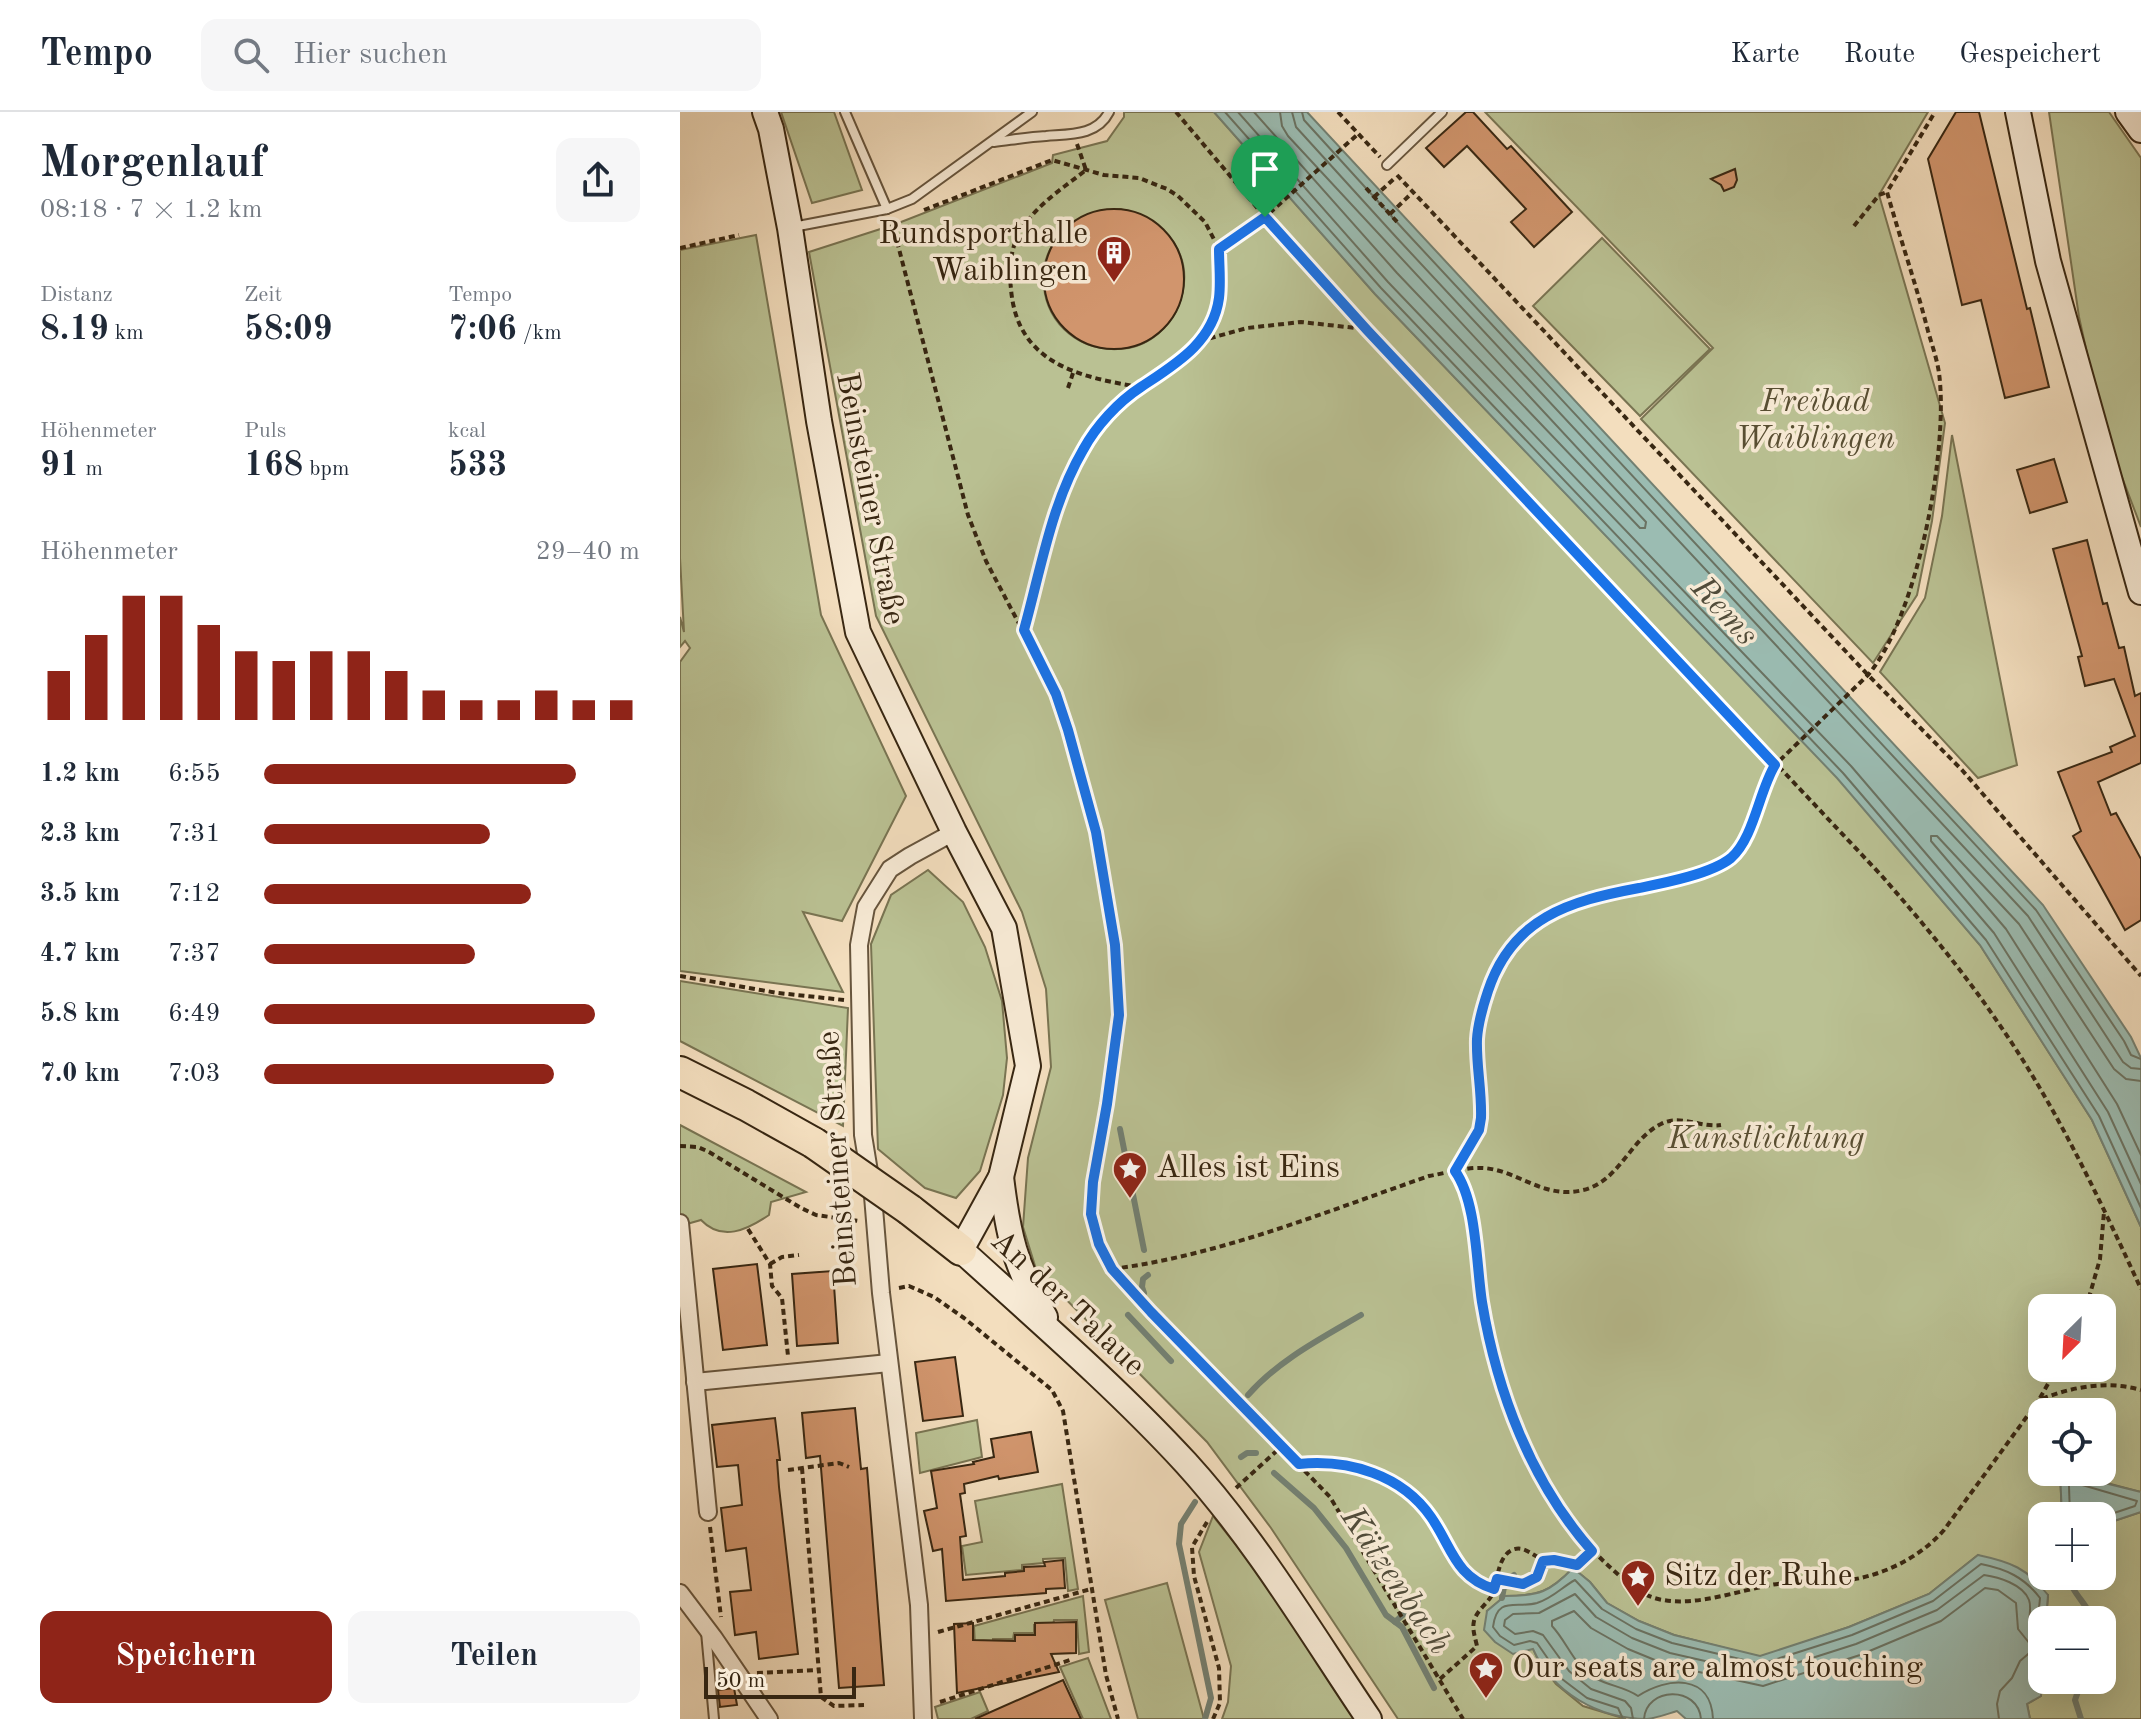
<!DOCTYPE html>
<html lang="de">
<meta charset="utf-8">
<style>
body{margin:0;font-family:"Old Standard TT",serif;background:#f6f6f7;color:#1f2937;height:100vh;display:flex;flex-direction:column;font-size:30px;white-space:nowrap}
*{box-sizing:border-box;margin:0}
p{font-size:26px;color:#747a83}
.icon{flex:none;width:44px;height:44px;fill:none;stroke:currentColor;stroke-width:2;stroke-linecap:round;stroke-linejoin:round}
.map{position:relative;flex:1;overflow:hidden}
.drawer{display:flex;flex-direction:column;background:#fff;width:680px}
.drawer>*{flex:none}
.needle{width:52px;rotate:204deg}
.tools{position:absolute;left:1348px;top:1182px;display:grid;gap:16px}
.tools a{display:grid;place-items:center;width:88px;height:88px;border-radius:16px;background:#fff;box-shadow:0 8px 32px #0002;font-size:40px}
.scale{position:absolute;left:24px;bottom:20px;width:152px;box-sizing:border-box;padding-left:8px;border:4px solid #382712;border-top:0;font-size:22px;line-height:28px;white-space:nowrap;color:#382712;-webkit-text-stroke:6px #f7ead5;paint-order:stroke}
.pin{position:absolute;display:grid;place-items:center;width:68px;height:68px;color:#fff;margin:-82px -34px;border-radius:50% 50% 50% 0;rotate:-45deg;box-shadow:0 0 8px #0007}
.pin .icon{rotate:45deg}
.round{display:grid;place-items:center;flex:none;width:84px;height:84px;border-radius:16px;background:#f6f6f7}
.head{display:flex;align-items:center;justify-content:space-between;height:136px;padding:0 40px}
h1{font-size:44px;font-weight:700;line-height:60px}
.figures{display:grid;grid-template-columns:repeat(3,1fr);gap:12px;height:136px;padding:8px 40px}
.figures div{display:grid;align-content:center}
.figures b{font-size:34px;font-weight:700}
.figures small{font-size:22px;font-weight:400}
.figures p{font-size:22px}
.chart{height:224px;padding:16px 40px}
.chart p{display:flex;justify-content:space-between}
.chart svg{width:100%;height:144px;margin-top:8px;stroke:#8f2418;stroke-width:6}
.primary-button{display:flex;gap:16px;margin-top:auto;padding:16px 40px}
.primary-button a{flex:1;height:92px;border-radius:16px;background:#8f2418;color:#fff;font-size:32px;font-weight:700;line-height:92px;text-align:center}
.primary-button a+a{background:#f6f6f7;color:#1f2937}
ul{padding:0 40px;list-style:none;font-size:26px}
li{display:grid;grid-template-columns:128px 96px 1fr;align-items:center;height:60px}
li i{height:20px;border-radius:10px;background:#8f2418}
header{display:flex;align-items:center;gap:48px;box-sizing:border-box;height:112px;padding:0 40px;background:#fff;border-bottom:2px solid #e0e1e3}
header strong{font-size:38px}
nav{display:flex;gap:44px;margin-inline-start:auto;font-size:28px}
.search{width:560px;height:72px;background:#f6f6f7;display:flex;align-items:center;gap:20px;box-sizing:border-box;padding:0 28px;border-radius:16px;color:#747a83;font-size:30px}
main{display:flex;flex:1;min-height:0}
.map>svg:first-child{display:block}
.green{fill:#bac193;stroke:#797452;stroke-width:2;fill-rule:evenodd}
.water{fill:#9bbcb2;stroke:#738072;stroke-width:2}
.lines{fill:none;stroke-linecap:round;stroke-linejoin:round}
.shore{stroke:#6a7262;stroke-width:2}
.stream{stroke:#738072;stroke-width:6}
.building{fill:#d1956d;stroke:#382712;stroke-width:2}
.lane-casing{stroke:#67553d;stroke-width:12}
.street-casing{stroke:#67553d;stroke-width:20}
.secondary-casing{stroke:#382712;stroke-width:28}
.highway-casing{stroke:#382712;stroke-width:34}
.path{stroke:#382712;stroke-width:4;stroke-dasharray:6 4;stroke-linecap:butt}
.lane{stroke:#f7ead5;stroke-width:8}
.street{stroke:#f7ead5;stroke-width:16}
.secondary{stroke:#f7ead5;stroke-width:24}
.highway{stroke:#f3debe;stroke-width:30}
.highway-bridge-casing{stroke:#382712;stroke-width:34;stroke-linecap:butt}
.highway-bridge{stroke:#f3debe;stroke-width:30}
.route-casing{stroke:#fff;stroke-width:16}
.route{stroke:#1a73e8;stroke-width:10}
.labels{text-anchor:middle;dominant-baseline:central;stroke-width:7;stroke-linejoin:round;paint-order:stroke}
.poi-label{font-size:32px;fill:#382712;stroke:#f7ead5;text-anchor:start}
.park-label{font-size:32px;font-style:italic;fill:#584e32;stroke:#f7ead5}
.street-label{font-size:32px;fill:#382712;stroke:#f7ead5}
.water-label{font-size:34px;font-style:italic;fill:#514c3a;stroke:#f7ead5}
</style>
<header>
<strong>Tempo</strong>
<div class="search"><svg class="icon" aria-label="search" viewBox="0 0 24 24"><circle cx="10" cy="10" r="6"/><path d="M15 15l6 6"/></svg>Hier suchen</div>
<nav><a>Karte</a><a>Route</a><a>Gespeichert</a></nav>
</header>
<main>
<section class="drawer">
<div class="head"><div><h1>Morgenlauf</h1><p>08:18 · 7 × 1.2 km</p></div><a class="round"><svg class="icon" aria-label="share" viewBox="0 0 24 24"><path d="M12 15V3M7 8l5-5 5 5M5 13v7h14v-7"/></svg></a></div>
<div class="figures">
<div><p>Distanz</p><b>8.19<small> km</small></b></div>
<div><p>Zeit</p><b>58:09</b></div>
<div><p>Tempo</p><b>7:06<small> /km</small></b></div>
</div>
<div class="figures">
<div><p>Höhenmeter</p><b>91<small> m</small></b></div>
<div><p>Puls</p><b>168<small> bpm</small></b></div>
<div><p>kcal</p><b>533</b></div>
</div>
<div class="chart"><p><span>Höhenmeter</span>29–40 m</p>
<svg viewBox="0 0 160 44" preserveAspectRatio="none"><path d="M5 44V29M15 44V18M25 44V6M35 44V6M45 44V15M55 44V23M65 44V26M75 44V23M85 44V23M95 44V29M105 44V35M115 44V38M125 44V38M135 44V35M145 44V38M155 44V38"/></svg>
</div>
<ul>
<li><b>1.2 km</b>6:55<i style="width:83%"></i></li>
<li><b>2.3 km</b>7:31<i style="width:60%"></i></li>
<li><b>3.5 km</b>7:12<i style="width:71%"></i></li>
<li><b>4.7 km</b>7:37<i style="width:56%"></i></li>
<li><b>5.8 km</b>6:49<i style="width:88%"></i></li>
<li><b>7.0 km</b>7:03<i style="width:77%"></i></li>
</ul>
<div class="primary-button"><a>Speichern</a><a>Teilen</a></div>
</section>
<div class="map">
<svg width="1461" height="1607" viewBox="0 0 1461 1607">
<rect width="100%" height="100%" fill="#f3debe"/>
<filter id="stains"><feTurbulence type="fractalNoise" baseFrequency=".0025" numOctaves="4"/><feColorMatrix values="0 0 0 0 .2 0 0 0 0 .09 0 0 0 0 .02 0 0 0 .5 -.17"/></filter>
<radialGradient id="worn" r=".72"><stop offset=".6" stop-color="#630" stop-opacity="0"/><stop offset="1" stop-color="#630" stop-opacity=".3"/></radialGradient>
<!-- green -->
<g class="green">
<polygon points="101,0 154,0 182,78 132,91"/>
<path d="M 444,0 L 534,0 L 695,182 L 1158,666 L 1300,833 L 1412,1008 L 1461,1115 L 1461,1380 L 1385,1360 L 1422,1360 L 1422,1300 L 1362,1300 L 1362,1360 L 1380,1360 L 1382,1404 L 1362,1404 L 1362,1464 L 1422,1464 L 1422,1413 L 1461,1400 L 1461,1607 L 1350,1607 L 1347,1592 L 1361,1584 L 1362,1568 L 1422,1568 L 1422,1508 L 1366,1508 L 1368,1483 L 1298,1443 L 1249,1482 L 1169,1515 L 1080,1545 L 994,1523 L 959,1509 L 927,1491 L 910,1470 L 893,1456 C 870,1480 858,1484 825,1484 L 807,1499 L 853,1536 L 859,1550 L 876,1572 L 903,1594 L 946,1607 L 718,1607 L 591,1416 L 527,1330 L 356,1157 L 343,1115 L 348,1046 L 371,955 L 366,877 L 342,800 L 196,504 L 129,140 L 216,112 L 372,51 L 373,43 L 427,29 L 444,5 ZM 440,97 C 487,108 518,145 498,195 C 490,215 470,232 449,236 C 348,251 326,104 440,97 ZM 1362,1196 L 1422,1196 L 1422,1256 L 1362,1256 Z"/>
<polygon points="805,0 1248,0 1199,83 1265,311 1252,409 1237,483 1193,551 961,307 1033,236"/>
<polygon points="1369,0 1429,0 1461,46 1461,415 1424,318 1399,205"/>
<polygon points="76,123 141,503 226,684 162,809 123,800 163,880 0,859 0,550 10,536 5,529 0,535 0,505 4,520 0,446 0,138"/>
<polygon points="922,126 1030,237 960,304 853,194"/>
<polygon points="1272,323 1337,653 1298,666 1200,560 1245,486 1262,404"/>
<polygon points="248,758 283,790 305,835 322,889 327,946 323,983 300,1059 276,1086 245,1076 198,1037 191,832 211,783"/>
<polygon points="0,869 168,896 163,1014 0,929"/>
<path d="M 0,1013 L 126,1080 L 91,1090 L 89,1103 C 67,1118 42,1130 21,1108 L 0,1114 Z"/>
<polygon points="297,1308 302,1345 240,1361 236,1321"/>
<polygon points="382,1372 398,1477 388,1479 385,1446 363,1447 363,1451 342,1453 342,1458 286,1463 282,1434 302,1430 295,1389"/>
<polygon points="533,1404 578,1461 675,1607 542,1607 548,1590 551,1554 519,1440"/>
<polygon points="487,1471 524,1607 458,1607 425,1488"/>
<polygon points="403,1484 409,1540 399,1542 397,1508 374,1508 373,1514 354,1513 354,1521 334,1521 333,1527 313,1527 313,1534 295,1534 294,1514"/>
<polygon points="408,1546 431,1607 403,1607 380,1555"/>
<polygon points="300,1580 308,1599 291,1607 258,1607 255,1595"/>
</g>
<!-- water -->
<g class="water">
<polygon points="534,0 627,0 1363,793 1451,925 1461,946 1461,1115 1412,1008 1300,833 1157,666 695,182"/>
<polygon points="1380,1360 1461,1380 1461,1400 1422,1413 1422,1404 1382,1404"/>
<path d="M 1298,1443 C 1331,1450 1347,1456 1368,1483 L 1366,1508 L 1362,1508 L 1361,1584 L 1347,1592 L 1350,1607 L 1006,1607 L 997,1599 C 987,1602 977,1606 967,1607 C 918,1607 872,1580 853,1537 L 833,1542 L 815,1530 L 804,1518 L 807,1499 L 825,1484 C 859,1484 870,1480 893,1456 L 910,1470 L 927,1491 L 959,1509 L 994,1523 L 1080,1544 L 1169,1515 L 1249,1482 Z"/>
</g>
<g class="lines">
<!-- shore -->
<g class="shore">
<polyline points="545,0 701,176 1163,661 1306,828 1419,1004 1461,1096"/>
<polyline points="558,0 708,170 1171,654 1314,821 1428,1000 1461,1072"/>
<polyline points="574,0 717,161 960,416 965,416 966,410 608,24 602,14 600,0"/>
<polyline points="612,0 616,15 716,125 1348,804 1443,950 1451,956 1461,957"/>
<polyline points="622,0 624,8 724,118 1356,798 1444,929 1451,943 1461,947"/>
<polyline points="1461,969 1446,967 1434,957 1339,812 1257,724 1251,724 1251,729 1326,817 1437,992 1461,1043"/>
<polyline points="1390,1404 1389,1374 1392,1370 1457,1389 1455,1394 1422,1405"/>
<path d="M 943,1607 L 938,1596 L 907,1586 L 882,1567 L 857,1531 L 850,1529 L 834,1533 L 820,1524 L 813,1515 C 817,1483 836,1497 857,1491 C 873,1486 882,1475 895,1468 L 922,1497 L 956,1517 L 992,1531 L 1081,1552 L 1172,1523 L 1253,1489 L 1301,1452 C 1326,1457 1344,1465 1360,1486 L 1358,1507 L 1362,1514"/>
<path d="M 953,1607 L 951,1596 L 945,1589 L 911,1577 L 889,1559 L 863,1523 L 853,1519 L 835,1522 L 824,1514 L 825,1508 L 833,1502 L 859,1501 L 895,1482 L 916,1505 L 952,1526 L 990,1541 L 1082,1562 L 1176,1532 L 1257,1498 L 1304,1463 C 1318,1465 1343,1472 1349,1488 C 1352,1496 1348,1506 1350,1515 L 1362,1525"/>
<path d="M 964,1607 C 966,1575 1018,1573 1021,1607"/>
<path d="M 1033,1607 C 1031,1561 987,1565 958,1584 C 945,1575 930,1574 917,1567 C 894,1555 888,1531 872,1514 L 872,1509 L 894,1499 L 911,1516 L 948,1537 L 987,1553 L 1083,1574 L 1180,1543 L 1261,1509 L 1305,1476 L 1318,1478 L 1336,1491 L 1338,1517 L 1354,1537 L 1340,1549 L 1332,1566 L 1320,1579 L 1317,1592 L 1319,1607"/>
</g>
<!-- stream -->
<g class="stream">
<polyline points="440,1017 464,1138"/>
<polyline points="464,1181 462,1175 463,1167 468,1163"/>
<polyline points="448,1203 491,1249"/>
<path d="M 568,1283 C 599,1248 640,1227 681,1203"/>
<polyline points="561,1345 567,1341 576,1341"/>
<polyline points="594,1361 634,1396 666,1436 706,1503 722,1515 754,1576"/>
<polyline points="515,1390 501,1412 499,1432 531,1586 525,1607"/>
<path d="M 1389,1464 C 1391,1481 1407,1491 1413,1508"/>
<polyline points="829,1466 834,1463"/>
<polyline points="822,1486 824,1475"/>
<polyline points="715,1510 738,1489"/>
<polyline points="1401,1607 1395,1588 1402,1568"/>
</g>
</g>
<!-- building -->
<g class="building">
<polygon points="786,0 793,0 827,37 831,34 892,100 854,135 831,110 846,97 787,34 764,55 746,36"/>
<polygon points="1276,0 1299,0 1347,197 1350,196 1369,275 1325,286 1301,188 1282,193 1248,47"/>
<polygon points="1055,57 1057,68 1054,75 1044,79 1041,73 1031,67"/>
<circle cx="434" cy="167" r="70"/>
<polygon points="1374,347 1387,390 1350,401 1337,358"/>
<polygon points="1407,428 1423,492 1427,491 1439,536 1444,535 1455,584 1461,581 1461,651 1418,670 1431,703 1436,701 1461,747 1461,808 1445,818 1393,724 1401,719 1378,660 1432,640 1430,635 1455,624 1434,567 1405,574 1398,545 1402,544 1373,437"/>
<polygon points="77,1152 87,1233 43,1238 33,1157"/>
<polygon points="153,1159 158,1231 117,1234 112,1162"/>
<polygon points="275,1245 283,1304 243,1309 235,1250"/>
<polygon points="175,1296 181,1357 187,1356 204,1573 159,1576 140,1344 126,1346 122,1301"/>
<polygon points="95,1306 100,1348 97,1348 99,1375 118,1542 79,1547 76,1520 55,1523 50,1480 71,1478 66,1436 46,1439 41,1396 62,1393 58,1353 37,1355 32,1313"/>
<polygon points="351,1320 358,1360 319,1367 318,1364 284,1372 285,1381 280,1382 286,1424 280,1425 283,1468 325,1464 325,1461 344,1459 344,1455 365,1454 364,1450 383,1448 385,1476 366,1477 366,1481 266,1489 262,1437 253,1439 244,1399 257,1396 251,1359 294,1352 293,1350 314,1345 311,1327"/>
<polygon points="396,1510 396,1541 371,1542 379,1560 277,1581 274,1512 293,1511 293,1528 335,1529 335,1523 355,1523 355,1511"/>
<polygon points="383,1568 401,1607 295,1607"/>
<polygon points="54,1576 57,1593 40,1595 38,1578"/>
</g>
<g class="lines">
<defs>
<g id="lane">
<polyline points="165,0 207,97"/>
<path d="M 314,30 C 331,28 348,25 366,24 C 389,22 417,24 429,0"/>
<polyline points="707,53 762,0"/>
<polyline points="113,115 207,97 232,87 352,0"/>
<polyline points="26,1520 34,1607"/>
</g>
<g id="street">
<polyline points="0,1111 28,1400"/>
<polyline points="15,1270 209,1251"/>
<polyline points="0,1481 34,1526 89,1607"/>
<polyline points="243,1607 239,1493 201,1181 193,1084 183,1023 179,833 186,795 210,757 230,744 274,720"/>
</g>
<g id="secondary">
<path d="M 85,0 L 91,17 L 110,116 L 139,309 L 178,520 L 274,720 L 324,816 L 348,954 L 321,1065 L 281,1138 C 357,1207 436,1275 506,1351 C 576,1428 631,1521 689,1607"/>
<polyline points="1338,0 1368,149 1461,480"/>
<polyline points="1448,0 1461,18"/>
<path d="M 321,1065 C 328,1123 335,1154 365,1205"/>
</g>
<g id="highway">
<polyline points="0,960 66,993 134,1031"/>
<polyline points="230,1098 281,1138"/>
</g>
</defs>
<!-- lane casing -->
<use href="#lane" class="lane-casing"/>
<!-- street casing -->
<use href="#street" class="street-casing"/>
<!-- secondary casing -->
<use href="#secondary" class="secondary-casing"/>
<!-- highway casing -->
<use href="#highway" class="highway-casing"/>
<!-- path -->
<g class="path">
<path d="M 496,0 L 585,105 L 687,218 L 1201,763 C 1243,811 1283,859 1319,912 C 1376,994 1419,1086 1461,1177"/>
<polyline points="658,0 700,45"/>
<path d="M 397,32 L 406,58 C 382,77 354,94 339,122 C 330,138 329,159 331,177 C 337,251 398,265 460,275"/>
<polyline points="717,63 1188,563 1282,658 1461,864"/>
<polyline points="686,76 718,111"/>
<polyline points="694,85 716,65"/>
<polyline points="244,98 372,48 424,63 459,66 487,77 498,84 525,110 539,137"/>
<polyline points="710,102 733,80"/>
<polyline points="212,110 288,403 306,449 376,582 416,720 435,833 439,879 427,992 413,1070 411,1102 419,1132 432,1157 471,1200 650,1385 783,1607"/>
<polyline points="1174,114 1199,83 1207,80"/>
<polyline points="0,136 59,123"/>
<polyline points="520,229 567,216 621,210 685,217"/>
<polyline points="388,276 393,261"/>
<path d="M 344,518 C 361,457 371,393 403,338 C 417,314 438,290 461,275 C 494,253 533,230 539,186 C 541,170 539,153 539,137 L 585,105 L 678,22"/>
<polyline points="0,864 98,881 164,888"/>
<polyline points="0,1034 18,1035 29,1040 121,1096 136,1103 179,1109"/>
<path d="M 775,1059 L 799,1018 L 801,1006 C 802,979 796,953 797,927 C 798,911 803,894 808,879 C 833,806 889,789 959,776 C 983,771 1032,762 1051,746 C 1074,726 1079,678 1095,653 L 1188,563 C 1238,504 1269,336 1259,261 C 1257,247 1252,233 1248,219 C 1236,172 1220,126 1207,80 L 1255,0"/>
<path d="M 775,1059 C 798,1091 796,1154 803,1195 C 821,1291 857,1390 932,1457 C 947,1470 962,1485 983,1488 C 1018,1494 1057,1479 1091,1473 C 1111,1469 1131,1472 1151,1470 C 1193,1468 1236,1450 1264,1418 L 1359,1288 C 1391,1275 1427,1268 1461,1278"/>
<polyline points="68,1117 90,1152 92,1174 102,1186 108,1244"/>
<polyline points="90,1152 102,1145 119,1143"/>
<path d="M 432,1157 C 541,1143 645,1100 749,1064 C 766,1061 786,1055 803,1056 C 838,1058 864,1088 903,1078 C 939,1070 950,1027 981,1012 C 1000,1002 1021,1016 1041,1013"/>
<polyline points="219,1176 229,1174 254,1185 284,1206 372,1278 383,1299 426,1563 438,1607"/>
<polyline points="1406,1196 1420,1147 1424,1100"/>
<polyline points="1360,1286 1377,1256"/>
<path d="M 619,1352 C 671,1347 726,1364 754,1410 C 771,1438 780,1466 814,1477"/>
<polyline points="122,1356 141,1585 154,1594 184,1593"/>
<polyline points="108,1358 159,1351 169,1355"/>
<polyline points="556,1376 602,1334"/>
<polyline points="527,1410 512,1435 514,1464 539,1556 540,1591 533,1607"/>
<polyline points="30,1415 41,1505"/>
<path d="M 817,1467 C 837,1474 859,1475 863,1449"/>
<polyline points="258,1520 411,1477"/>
<polyline points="77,1561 139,1558"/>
<path d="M 760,1567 L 797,1534 C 795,1525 792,1517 794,1509 C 797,1498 807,1492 812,1483 C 818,1470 817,1445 832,1438 C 843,1433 851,1442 861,1447 C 867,1451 887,1450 897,1453 L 912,1439"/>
<polyline points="260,1590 390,1548"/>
</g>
<!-- lane -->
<use href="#lane" class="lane"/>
<!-- street -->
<use href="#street" class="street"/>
<!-- secondary -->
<use href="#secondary" class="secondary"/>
<!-- highway -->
<use href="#highway" class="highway"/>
<defs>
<polyline id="highway-bridge" points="134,1031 230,1098"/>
</defs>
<!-- highway-bridge casing -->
<use href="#highway-bridge" class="highway-bridge-casing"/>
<!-- highway-bridge -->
<use href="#highway-bridge" class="highway-bridge"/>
</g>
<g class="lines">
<defs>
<path id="route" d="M 585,105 L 687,218 L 1095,653 C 1079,679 1074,726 1051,746 C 1031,762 984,771 959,776 C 889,789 832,806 808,879 C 803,894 798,911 797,927 C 796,953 802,979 801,1006 L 799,1018 L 775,1059 C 797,1090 796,1151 802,1190 C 817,1280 851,1370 912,1439 L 897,1453 L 874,1448 L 863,1449 L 857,1465 L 843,1472 L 817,1467 L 814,1477 C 775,1465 772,1435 751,1405 C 722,1363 669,1347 619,1352 L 471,1200 L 432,1157 L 419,1132 L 411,1102 L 413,1070 L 427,992 L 439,903 L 435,833 L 416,720 L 388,618 L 376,582 L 344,518 C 361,457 371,393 403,338 C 416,314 438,290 461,275 C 494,253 533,231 539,186 C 541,170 539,153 539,137 Z"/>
</defs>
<!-- route casing -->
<use href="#route" class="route-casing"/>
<!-- route -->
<use href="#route" class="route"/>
</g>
<!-- icons -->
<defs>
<symbol id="building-pin" viewBox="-11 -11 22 30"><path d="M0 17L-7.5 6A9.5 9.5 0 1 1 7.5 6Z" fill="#8f2418" stroke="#f7ead5"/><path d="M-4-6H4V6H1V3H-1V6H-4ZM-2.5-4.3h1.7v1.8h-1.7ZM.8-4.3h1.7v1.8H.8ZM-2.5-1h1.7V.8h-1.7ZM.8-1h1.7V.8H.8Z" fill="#fff"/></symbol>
<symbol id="sight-pin" viewBox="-11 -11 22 30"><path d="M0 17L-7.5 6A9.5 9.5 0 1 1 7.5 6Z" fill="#8f2418" stroke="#f7ead5"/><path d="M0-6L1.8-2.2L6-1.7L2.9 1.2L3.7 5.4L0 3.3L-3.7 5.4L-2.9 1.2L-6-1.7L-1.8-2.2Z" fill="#fff"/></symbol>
</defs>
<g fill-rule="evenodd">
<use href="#building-pin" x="414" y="121" width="40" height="54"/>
<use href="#sight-pin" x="430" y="1037" width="40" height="54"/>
<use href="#sight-pin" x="938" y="1445" width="40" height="54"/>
<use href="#sight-pin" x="786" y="1537" width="40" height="54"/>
</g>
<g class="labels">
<!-- poi labels -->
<g class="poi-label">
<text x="408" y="123" text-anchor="end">Rundsporthalle<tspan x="408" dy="37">Waiblingen</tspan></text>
<text x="476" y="1057">Alles ist Eins</text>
<text x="984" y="1465">Sitz der Ruhe</text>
<text x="832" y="1557">Our seats are almost touching</text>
</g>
<!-- park labels -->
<g class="park-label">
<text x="1135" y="291">Freibad<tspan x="1135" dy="37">Waiblingen</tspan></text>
<text x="1086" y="1028">Kunstlichtung</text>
</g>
<!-- street labels -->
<g class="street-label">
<text transform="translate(189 387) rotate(79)">Beinsteiner Straße</text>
<text transform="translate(159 1047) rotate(-94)">Beinsteiner Straße</text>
<text transform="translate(387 1192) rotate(43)">An der Talaue</text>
</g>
<!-- water labels -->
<g class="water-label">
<text transform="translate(1044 500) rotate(47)">Rems</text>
<text transform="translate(715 1469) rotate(56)">Kätzenbach</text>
</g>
</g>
<rect width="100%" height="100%" filter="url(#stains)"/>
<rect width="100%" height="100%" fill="url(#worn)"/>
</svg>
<div class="tools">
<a><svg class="needle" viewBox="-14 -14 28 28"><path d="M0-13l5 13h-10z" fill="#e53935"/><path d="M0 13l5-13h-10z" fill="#747a83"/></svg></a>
<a><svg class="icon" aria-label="locate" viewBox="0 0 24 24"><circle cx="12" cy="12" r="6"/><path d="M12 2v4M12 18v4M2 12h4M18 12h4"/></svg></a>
<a>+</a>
<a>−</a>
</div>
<div class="scale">50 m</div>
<div class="pin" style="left:585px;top:105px;background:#1e9e55"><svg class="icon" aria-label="arrive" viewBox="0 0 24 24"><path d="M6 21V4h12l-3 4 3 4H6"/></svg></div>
</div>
</main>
